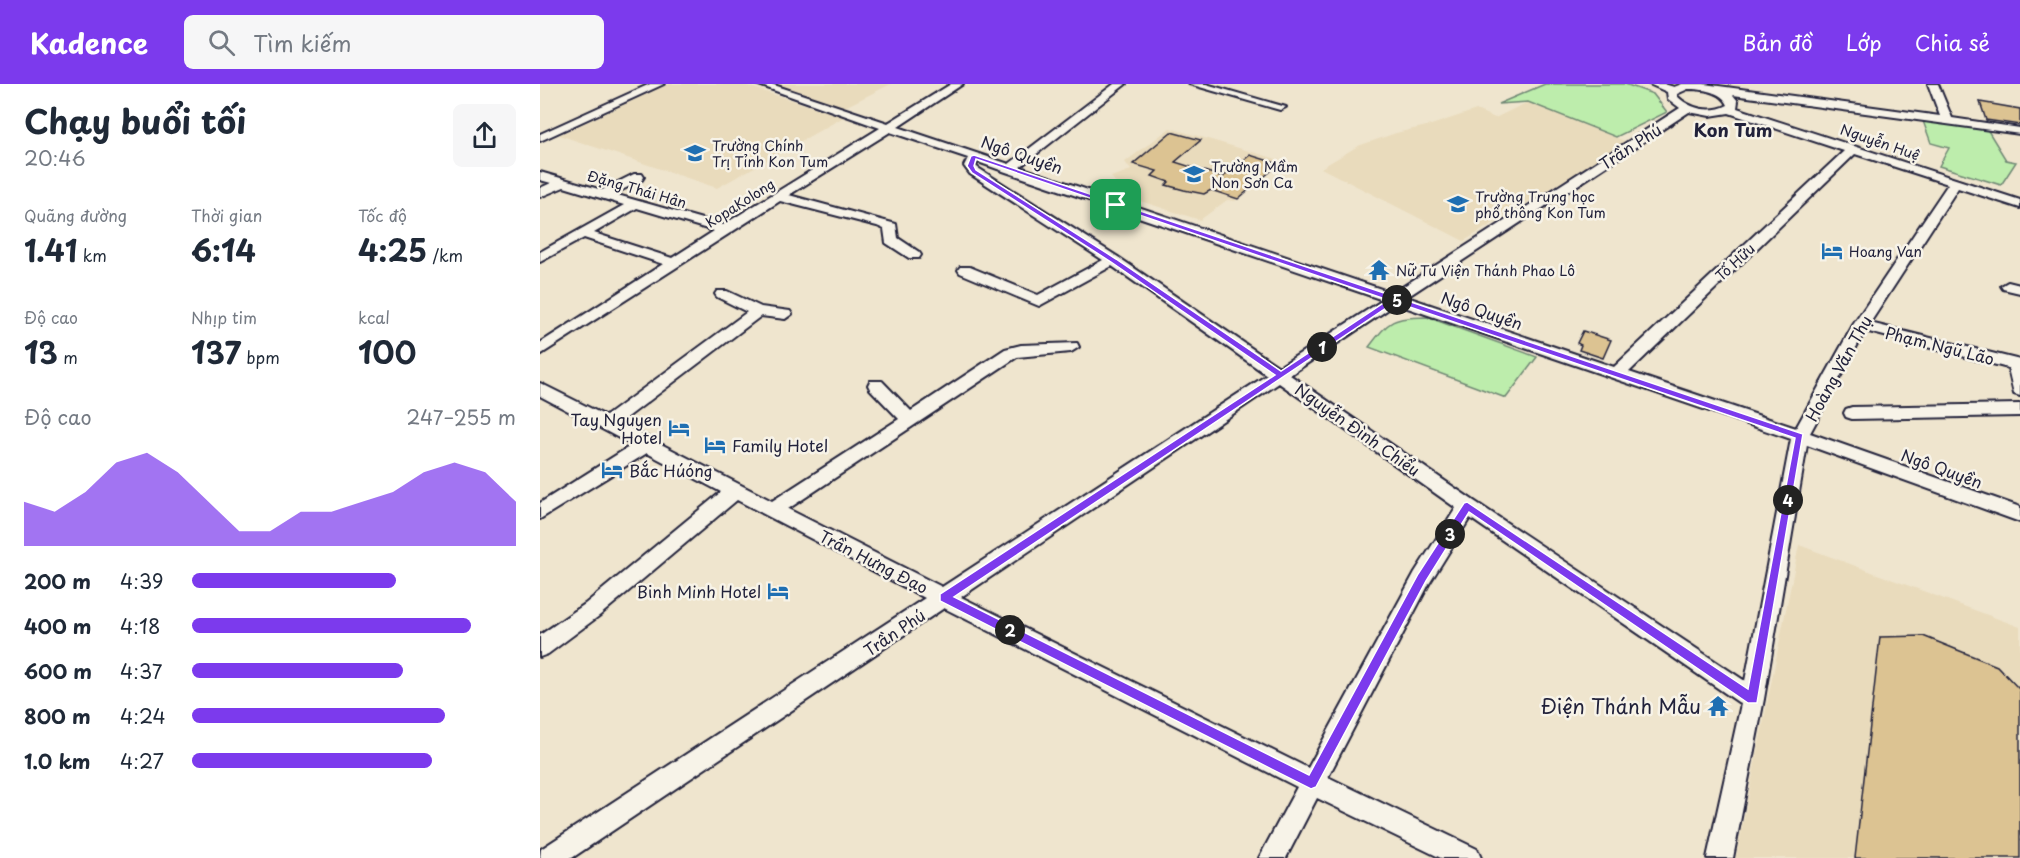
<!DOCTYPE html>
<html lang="vi">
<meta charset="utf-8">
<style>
body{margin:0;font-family:"Playpen Sans",sans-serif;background:#f6f6f7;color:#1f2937;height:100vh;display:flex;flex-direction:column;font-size:22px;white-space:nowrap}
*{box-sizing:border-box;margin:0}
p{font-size:20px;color:#747a83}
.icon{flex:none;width:33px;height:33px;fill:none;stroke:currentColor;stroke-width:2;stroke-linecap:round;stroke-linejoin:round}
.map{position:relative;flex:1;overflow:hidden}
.side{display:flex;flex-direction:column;background:#fff;width:540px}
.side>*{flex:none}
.pin{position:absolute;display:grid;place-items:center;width:51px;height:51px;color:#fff;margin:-26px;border-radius:12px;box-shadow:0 3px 9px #0006}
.km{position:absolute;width:30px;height:30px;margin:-15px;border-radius:50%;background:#222;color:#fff;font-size:16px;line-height:30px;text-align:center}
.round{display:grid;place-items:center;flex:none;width:63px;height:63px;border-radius:9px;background:#f6f6f7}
.summary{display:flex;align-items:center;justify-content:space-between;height:102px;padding:0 24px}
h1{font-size:33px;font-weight:700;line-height:45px}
.stats{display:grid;grid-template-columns:repeat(3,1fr);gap:9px;height:102px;padding:6px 24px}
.stats div{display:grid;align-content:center}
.stats b{font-size:30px;font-weight:700}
.stats small{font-size:16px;font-weight:400}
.stats p{font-size:16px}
.chart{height:168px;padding:12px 24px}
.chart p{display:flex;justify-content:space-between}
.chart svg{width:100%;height:108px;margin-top:6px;fill:#7c3aed;opacity:.7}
ul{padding:0 24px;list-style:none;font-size:20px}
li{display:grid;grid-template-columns:96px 72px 1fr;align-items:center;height:45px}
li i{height:15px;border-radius:8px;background:#7c3aed}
header{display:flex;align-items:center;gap:36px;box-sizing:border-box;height:84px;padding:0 30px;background:#7c3aed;color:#fff}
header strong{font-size:28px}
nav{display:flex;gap:33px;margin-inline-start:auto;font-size:21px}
.search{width:420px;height:54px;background:#f6f6f7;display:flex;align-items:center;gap:15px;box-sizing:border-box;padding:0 21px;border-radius:9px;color:#747a83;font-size:22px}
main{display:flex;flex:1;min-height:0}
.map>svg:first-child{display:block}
.built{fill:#e9dbbc}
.green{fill:#bdedac;stroke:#708874;stroke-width:1.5}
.building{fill:#dcc392;stroke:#22223b;stroke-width:1.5}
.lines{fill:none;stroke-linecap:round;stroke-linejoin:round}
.minor-casing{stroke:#22223b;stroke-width:4}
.minor{fill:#f7f3e8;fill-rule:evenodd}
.route{fill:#7c3aed;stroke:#fff;stroke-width:1.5;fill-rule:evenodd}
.labels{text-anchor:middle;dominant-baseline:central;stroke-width:5;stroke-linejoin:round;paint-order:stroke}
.far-street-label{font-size:14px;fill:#22223b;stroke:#f7f3e8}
.far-poi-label{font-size:14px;fill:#22223b;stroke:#f7f3e8;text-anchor:start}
.street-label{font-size:16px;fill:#22223b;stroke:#f7f3e8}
.poi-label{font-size:16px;fill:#22223b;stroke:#f7f3e8;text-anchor:end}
.far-district-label{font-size:18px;font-weight:bold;fill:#22223b;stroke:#f7f3e8}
.near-poi-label{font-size:20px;fill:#22223b;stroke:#f7f3e8;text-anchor:end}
</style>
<header>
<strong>Kadence</strong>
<div class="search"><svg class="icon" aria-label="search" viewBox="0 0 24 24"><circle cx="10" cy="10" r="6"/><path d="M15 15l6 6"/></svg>Tìm kiếm</div>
<nav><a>Bản đồ</a><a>Lớp</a><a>Chia sẻ</a></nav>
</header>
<main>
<section class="side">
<div class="summary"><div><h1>Chạy buổi tối</h1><p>20:46</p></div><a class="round"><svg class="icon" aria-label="share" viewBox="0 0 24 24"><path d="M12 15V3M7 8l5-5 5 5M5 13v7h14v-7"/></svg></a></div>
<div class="stats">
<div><p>Quãng đường</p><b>1.41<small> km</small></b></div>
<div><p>Thời gian</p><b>6:14</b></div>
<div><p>Tốc độ</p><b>4:25<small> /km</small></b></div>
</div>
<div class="stats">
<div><p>Độ cao</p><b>13<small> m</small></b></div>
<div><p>Nhịp tim</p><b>137<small> bpm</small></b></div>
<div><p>kcal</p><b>100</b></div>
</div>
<div class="chart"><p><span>Độ cao</span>247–255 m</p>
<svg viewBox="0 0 160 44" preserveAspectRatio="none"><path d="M0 44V26L10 30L20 22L30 10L40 6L50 14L60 26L70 38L80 38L90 30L100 30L110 26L120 22L130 14L140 10L150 14L160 26V44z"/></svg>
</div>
<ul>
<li><b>200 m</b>4:39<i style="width:63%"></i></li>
<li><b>400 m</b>4:18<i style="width:86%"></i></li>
<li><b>600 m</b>4:37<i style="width:65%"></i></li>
<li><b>800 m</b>4:24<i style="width:78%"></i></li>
<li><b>1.0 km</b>4:27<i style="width:74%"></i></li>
</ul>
</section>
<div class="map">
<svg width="1480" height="774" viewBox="0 0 1480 774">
<rect width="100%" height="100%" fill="#efe5ce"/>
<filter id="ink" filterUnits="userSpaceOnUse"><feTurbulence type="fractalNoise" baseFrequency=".0167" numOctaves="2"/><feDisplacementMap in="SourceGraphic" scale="12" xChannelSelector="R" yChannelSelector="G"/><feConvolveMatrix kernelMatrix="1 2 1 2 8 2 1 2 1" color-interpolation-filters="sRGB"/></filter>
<g filter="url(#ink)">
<!-- built -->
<g class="built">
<polygon points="129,0 201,0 304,33 177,104 19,51"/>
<polygon points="230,0 351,0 303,24"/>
<polygon points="988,18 1087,58 924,157 781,84 818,62 856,49 891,41 936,26 955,34"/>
<polygon points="630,44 743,77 695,117 687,116 660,136 575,109 581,104 571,93 591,86 585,78"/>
<polygon points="1259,461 1480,543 1480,774 1196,774"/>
</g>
<!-- green -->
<g class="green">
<polygon points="1005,0 1085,0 1113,10 1127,28 1076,53 988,18 958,20"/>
<polygon points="1383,37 1447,45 1466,76 1476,78 1461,101 1399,82 1409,64 1391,59"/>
<path d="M 887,233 L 997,273 L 966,314 L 829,263 C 850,235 852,234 887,233 Z"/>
</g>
<!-- building -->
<g class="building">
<polygon points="1440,18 1480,25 1480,41 1446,36"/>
<polygon points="631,48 661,56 635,78 683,93 710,71 739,80 698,115 671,106 664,110 644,106 626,101 629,98 612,92 617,87 593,80"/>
<polygon points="1043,247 1071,256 1063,274 1039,266 1041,261 1037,259"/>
<polygon points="1383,552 1457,582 1480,606 1480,774 1315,774 1340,553"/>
</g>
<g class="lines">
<defs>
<g id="minor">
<polygon points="110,0 124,0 0,57 0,50"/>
<path d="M 216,0 L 231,0 L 348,39 L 411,0 L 423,0 L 358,43 L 469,80 L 574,0 L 586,0 L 480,83 L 853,209 L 1140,24 L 1128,15 L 1127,8 L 1109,0 L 1124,0 L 1134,3 L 1142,0 L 1164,0 L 1400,32 L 1388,0 L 1398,0 L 1412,34 L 1480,44 L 1480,50 L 1193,11 L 1198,17 L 1197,24 L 1480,116 L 1480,124 L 1418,104 L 1330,239 L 1480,276 L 1480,312 L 1474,310 L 1468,284 L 1325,247 L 1270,349 L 1480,423 L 1480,438 L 1267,361 L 1224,615 L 1193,774 L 1167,774 L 1201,620 L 930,434 L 889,500 L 788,693 L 937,765 L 941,774 L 901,774 L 777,714 L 746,774 L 719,774 L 757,703 L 404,524 L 32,774 L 0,774 L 1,765 L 385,514 L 197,416 L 59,532 L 8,570 L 0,573 L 0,551 L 45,520 L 181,408 L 107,369 L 0,435 L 0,419 L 92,361 L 0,312 L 0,299 L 66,332 L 207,228 L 177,213 L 175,210 L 177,207 L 187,207 L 221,223 L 250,227 L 252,230 L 245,235 L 221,232 L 80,339 L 232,417 L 359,335 L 330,305 L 328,301 L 330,297 L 342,297 L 371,327 L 465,265 L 481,261 L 537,259 L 539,263 L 531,268 L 477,273 L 248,425 L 402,503 L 727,291 L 572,182 L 499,222 L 420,189 L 418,186 L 420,183 L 430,183 L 498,211 L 563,176 L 430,90 L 424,82 L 428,74 L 350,48 L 249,111 L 356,140 L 358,154 L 379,168 L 381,171 L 379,174 L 369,174 L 346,159 L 344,145 L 337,142 L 240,117 L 0,271 L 0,259 L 123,180 L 44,154 L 0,178 L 0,168 L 84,121 L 24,103 L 0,113 L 0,104 L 11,99 L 0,96 L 0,88 L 62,106 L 94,90 L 102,90 L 104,93 L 102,96 L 74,110 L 183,141 L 340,44 ZM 1148,5 C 1161,5 1182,7 1188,21 C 1171,30 1150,25 1137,12 L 1137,10 ZM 1149,28 L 1170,32 L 1189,29 L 1304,67 L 1074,283 L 867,213 ZM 1315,70 L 1408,100 L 1313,241 L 1256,344 L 1089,288 ZM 438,78 L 466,88 L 843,216 L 739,283 L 578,173 L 438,84 L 436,82 ZM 97,124 L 174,147 L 132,174 L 54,149 ZM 856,220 L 1251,355 L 1205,597 L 934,417 L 750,291 ZM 739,299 L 916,424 L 875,488 L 768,684 L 421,513 Z"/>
<polygon points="649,0 666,0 746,23 740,26"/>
<polygon points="1468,198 1480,201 1480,209 1463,205 1461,202"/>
<polygon points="1480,320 1480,332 1312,335 1306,333 1304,329 1306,325 1312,323"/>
</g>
</defs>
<!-- minor casing -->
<use href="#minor" class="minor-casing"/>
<!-- minor -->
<use href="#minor" class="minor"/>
</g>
</g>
<!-- route -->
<path class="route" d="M 434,71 L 1263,350 L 1217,619 L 1208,619 L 929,428 L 886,497 L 776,703 L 771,705 L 400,517 L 400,510 L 735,291 L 571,178 L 432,89 L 427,82 L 431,72 ZM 436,75 L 848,216 L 741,287 L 576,175 L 436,86 L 434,82 ZM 855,218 L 1255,354 L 1208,605 L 927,418 L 924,419 L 878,490 L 769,691 L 414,513 Z"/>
<!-- icons -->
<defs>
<symbol id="school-bare" viewBox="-9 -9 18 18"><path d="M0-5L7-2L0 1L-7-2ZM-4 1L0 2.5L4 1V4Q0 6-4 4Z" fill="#1f6fb2" stroke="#f7f3e8" stroke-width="2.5" paint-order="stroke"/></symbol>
<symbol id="hotel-bare" viewBox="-9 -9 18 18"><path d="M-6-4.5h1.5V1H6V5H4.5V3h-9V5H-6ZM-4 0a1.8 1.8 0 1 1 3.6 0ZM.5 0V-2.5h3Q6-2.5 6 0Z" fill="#1f6fb2" stroke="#f7f3e8" stroke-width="2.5" paint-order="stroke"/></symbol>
<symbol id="temple-bare" viewBox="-9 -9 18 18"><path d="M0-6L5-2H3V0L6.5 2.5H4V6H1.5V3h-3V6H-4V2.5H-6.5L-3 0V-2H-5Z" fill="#1f6fb2" stroke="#f7f3e8" stroke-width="2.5" paint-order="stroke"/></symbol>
</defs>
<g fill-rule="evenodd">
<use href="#school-bare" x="140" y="54" width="30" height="30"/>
<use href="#school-bare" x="639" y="75" width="30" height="30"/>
<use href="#school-bare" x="903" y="105" width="30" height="30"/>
<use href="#hotel-bare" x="1277" y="152" width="30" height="30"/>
<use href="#temple-bare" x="824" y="171" width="30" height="30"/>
<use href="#hotel-bare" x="124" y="329" width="30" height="30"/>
<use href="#hotel-bare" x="160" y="346" width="30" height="30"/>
<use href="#hotel-bare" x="57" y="371" width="30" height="30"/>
<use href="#hotel-bare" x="223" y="492" width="30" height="30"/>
<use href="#temple-bare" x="1163" y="607" width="30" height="30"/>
</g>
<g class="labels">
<!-- far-street labels -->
<g class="far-street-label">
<text transform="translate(1340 58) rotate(19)">Nguyễn Huệ</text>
<text transform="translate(97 105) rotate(16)">Đặng Thái Hân</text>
<text transform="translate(200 119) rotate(-32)">KopaKolong</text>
<text transform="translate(1195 178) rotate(-43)">Tố Hữu</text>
</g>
<!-- far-poi labels -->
<g class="far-poi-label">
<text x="172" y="61">Trường Chính<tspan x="172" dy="16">Trị Tỉnh Kon Tum</tspan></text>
<text x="671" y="82">Trường Mầm<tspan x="671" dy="16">Non Sơn Ca</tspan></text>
<text x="935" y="112">Trường Trung học<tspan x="935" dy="16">phổ thông Kon Tum</tspan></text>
<text x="1309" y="167">Hoang Van</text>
<text x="856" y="186">Nữ Tu Viện Thánh Phao Lô</text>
</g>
<!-- street labels -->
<g class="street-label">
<text transform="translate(1090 62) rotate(-33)">Trần Phú</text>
<text transform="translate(482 70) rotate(19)">Ngô Quyền</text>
<text transform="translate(942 226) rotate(19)">Ngô Quyền</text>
<text transform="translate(1400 261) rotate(14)">Phạm Ngũ Lão</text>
<text transform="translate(1298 284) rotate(-61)">Hoàng Văn Thụ</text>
<text transform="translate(818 345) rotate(35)">Nguyễn Đình Chiểu</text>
<text transform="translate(1402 384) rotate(20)">Ngô Quyền</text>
<text transform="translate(334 477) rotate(27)">Trần Hưng Đạo</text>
<text transform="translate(354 548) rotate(-34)">Trần Phú</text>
</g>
<!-- poi labels -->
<g class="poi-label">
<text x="122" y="335">Tay Nguyen<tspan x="122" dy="18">Hotel</tspan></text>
<text x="192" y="361" text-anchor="start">Family Hotel</text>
<text x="89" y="386" text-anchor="start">Bắc Húóng</text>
<text x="221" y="507">Binh Minh Hotel</text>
</g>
<!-- far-district labels -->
<g class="far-district-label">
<text x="1193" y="45">Kon Tum</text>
</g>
<!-- near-poi labels -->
<g class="near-poi-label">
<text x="1161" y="622">Điện Thánh Mẫu</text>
</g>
</g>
</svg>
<div class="pin" style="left:576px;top:121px;background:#1e9e55"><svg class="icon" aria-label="arrive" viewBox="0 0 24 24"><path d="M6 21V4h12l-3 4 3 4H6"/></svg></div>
<b class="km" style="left:782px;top:263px">1</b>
<b class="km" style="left:470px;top:546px">2</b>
<b class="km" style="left:910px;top:450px">3</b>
<b class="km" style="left:1248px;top:416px">4</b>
<b class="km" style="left:857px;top:216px">5</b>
</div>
</main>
